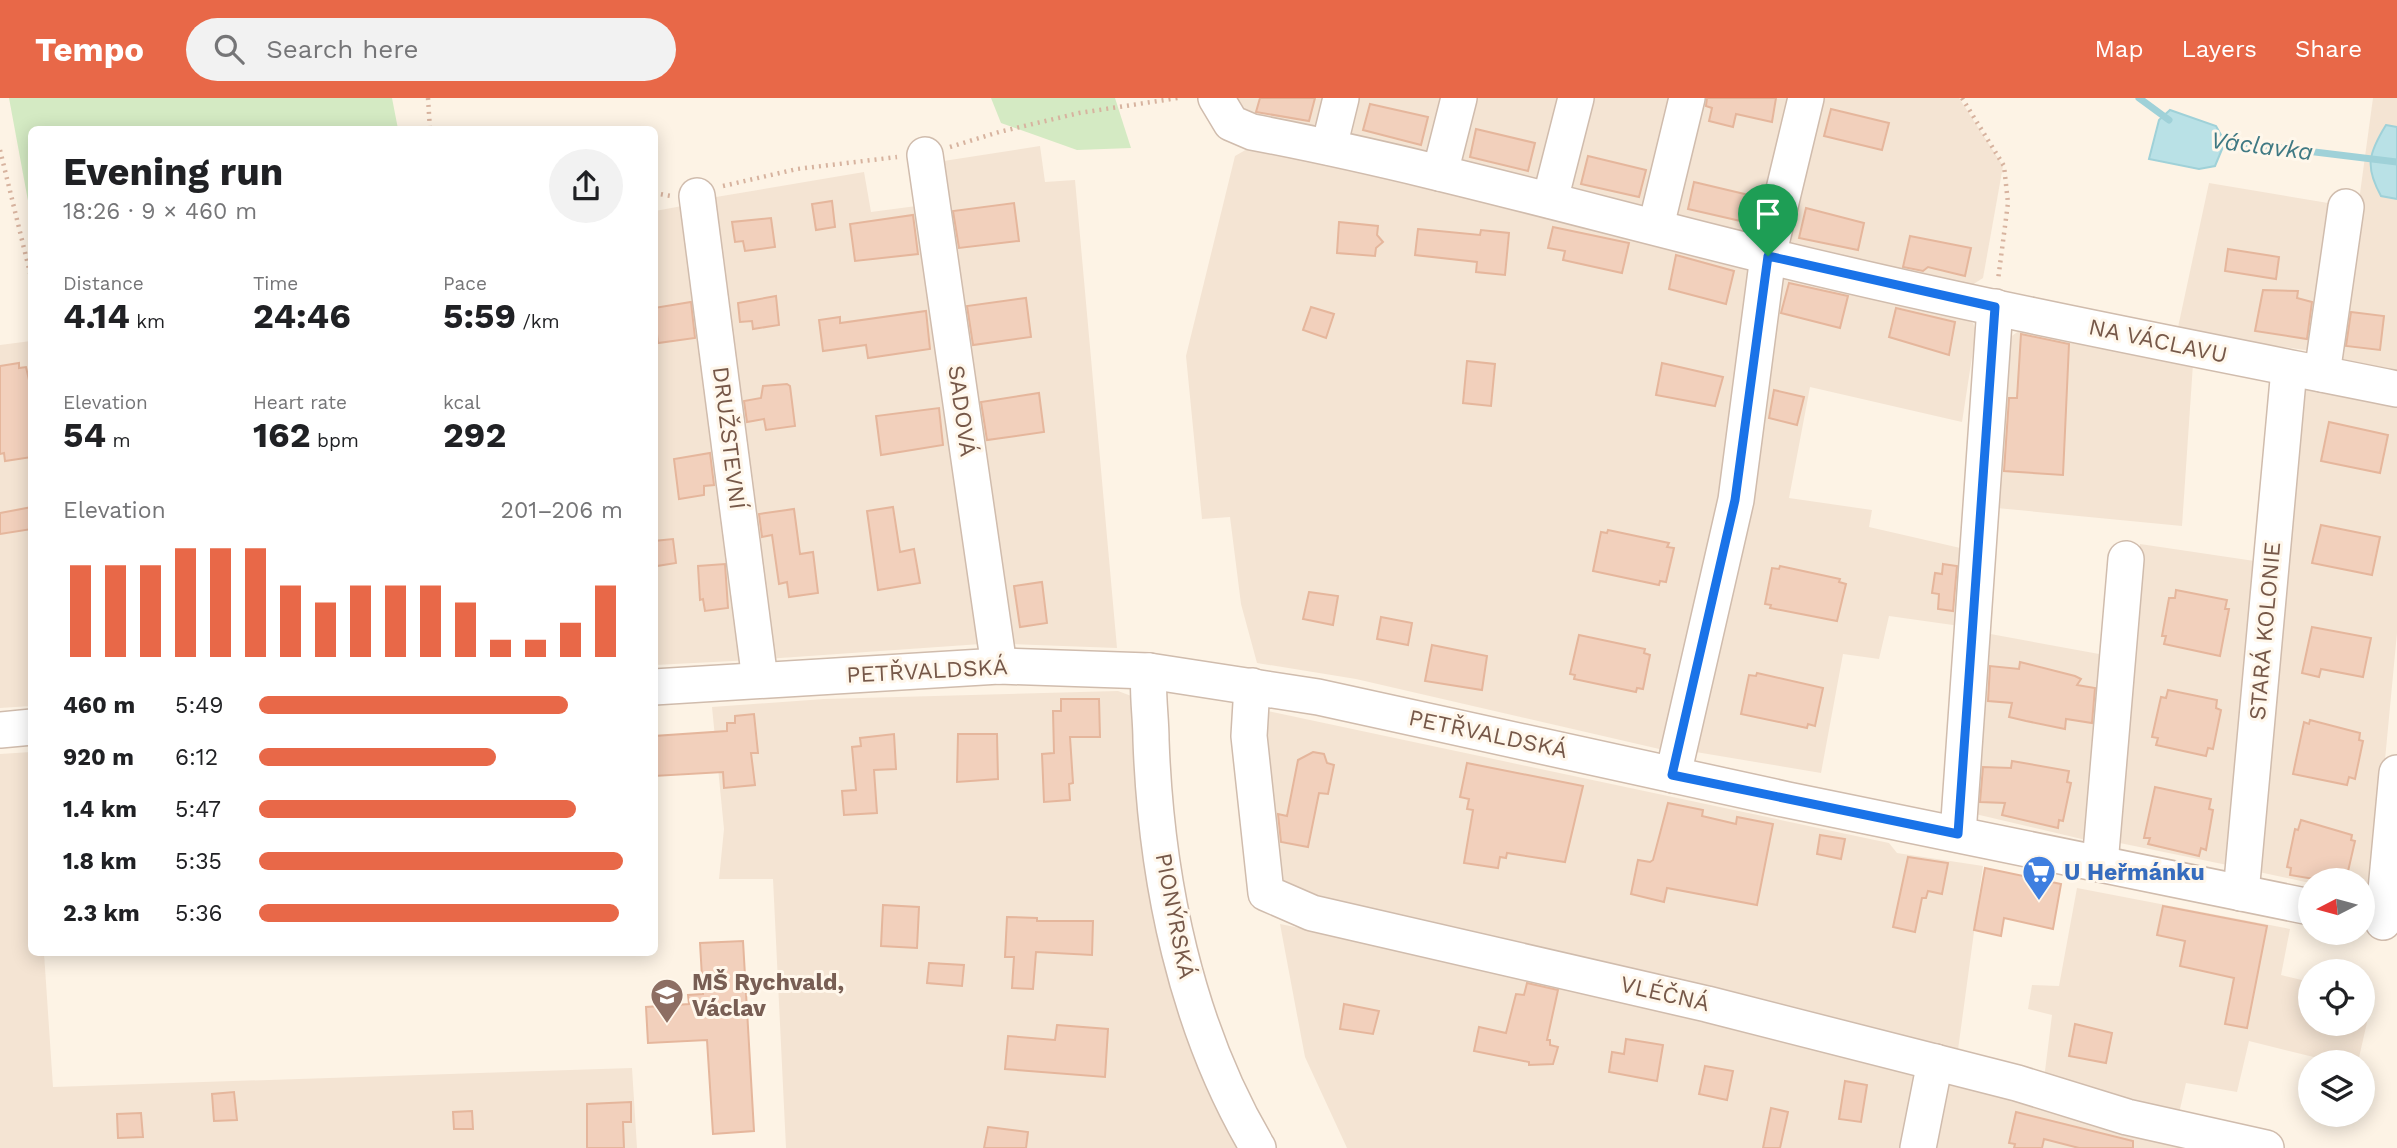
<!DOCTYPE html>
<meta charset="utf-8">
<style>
body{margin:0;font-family:"Work Sans",sans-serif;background:#f2f2f2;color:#202124;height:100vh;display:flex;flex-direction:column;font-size:26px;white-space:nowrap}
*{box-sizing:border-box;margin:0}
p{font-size:23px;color:#757577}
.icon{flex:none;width:38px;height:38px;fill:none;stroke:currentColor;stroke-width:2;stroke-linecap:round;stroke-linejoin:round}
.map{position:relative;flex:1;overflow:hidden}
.side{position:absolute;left:28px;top:28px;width:630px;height:830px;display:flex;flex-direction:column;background:#fff;border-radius:10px;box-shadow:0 4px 18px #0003}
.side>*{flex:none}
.needle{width:46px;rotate:264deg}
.fabs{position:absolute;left:2298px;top:770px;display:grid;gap:14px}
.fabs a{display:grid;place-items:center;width:77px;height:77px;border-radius:50%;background:#fff;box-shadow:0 4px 18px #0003;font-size:35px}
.pin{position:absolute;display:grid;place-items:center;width:60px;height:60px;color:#fff;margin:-72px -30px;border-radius:50% 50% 50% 0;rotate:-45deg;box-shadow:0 0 7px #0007}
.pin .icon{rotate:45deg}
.round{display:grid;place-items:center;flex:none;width:74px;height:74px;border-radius:37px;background:#f2f2f2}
.overview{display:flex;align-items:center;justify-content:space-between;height:119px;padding:0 35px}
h1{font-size:38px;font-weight:700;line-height:52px}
.metrics{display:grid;grid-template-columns:repeat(3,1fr);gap:10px;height:119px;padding:7px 35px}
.metrics div{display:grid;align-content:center}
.metrics b{font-size:35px;font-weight:700}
.metrics small{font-size:19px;font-weight:400}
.metrics p{font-size:19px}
.chart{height:196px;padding:14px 35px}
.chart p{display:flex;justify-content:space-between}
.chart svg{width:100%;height:126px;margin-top:7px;stroke:#e86848;stroke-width:6}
ul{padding:0 35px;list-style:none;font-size:23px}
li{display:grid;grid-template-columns:112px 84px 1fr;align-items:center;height:52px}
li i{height:18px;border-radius:9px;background:#e86848}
header{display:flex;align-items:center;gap:42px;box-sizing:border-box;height:98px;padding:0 35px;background:#e86848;color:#fff}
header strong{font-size:33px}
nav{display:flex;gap:38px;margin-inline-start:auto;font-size:24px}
.search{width:490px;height:63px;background:#f2f2f2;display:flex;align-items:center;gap:18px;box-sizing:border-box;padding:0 24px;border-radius:38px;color:#757577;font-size:26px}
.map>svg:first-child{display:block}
.residential{fill:#f4e4d3}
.green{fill:#d4eac3}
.water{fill:#b9e1e6;stroke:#9fd1d8;stroke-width:2}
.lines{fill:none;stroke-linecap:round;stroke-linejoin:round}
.stream{stroke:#9fd1d8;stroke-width:7}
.building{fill:#f2d0bc;stroke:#e5b69c;stroke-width:2}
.minor-casing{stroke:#d0bcad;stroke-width:38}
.path{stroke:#d7b39f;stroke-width:4.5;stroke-dasharray:2 5;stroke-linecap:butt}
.minor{stroke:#fff;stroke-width:35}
.route-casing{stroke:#fff;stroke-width:14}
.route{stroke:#1a73e8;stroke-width:9}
.labels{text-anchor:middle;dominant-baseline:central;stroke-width:6;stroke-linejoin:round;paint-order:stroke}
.street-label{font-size:23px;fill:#765849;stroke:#fff7eb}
.shop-label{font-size:23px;font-weight:bold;fill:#366cbe;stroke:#fff7eb;text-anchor:start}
.education-label{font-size:23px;font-weight:bold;fill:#785e54;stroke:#fff7eb;text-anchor:start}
.water-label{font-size:24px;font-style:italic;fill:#3f7983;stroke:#fff7eb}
</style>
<header>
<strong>Tempo</strong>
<div class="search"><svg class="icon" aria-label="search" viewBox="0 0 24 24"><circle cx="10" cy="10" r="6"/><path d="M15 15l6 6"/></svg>Search here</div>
<nav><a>Map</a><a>Layers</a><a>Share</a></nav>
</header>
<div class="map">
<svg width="2397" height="1050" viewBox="0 0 2397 1050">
<rect width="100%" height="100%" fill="#fdf3e5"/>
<!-- residential -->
<g class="residential">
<polygon points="1230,0 1333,0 1326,27 1307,33 1236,13"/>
<polygon points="1352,0 1451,0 1429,62 1359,45 1348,31"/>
<polygon points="1467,0 1564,0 1544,76 1529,84 1460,69"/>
<polygon points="1583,0 1679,0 1649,115 1574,97 1563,80"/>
<polygon points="1695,0 1794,0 1763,123 1753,137 1664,119"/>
<polygon points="1816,0 1959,0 2003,68 1983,180 1964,192 1793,151 1783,141"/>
<polygon points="2373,0 2397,0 2397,274 2329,262 2358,110"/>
<polygon points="1256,46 1750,166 1722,405 1668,653 1356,581 1257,565 1241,506 1230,419 1202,421 1186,258 1235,58"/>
<polygon points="1040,48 1045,84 1075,82 1117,550 1008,546 937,64"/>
<polygon points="864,74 871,114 924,107 981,546 766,561 704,101"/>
<polygon points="2209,85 2340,107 2319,254 2177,234"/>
<polygon points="693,106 752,562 655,567 655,113"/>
<polygon points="1784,174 1956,215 1973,225 1976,233 1962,324 1810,289 1789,400 1872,412 1869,429 1969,452 1960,528 1889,518 1879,561 1843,556 1821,675 1690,653 1777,179"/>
<polygon points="2033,223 2193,266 2182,428 1997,410 2006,242"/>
<polygon points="31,243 31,608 0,610 0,247"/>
<polygon points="2301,290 2397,309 2397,535 2372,799 2363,797 2362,782 2310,782 2310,785 2259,774"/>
<polygon points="2140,446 2268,465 2237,769 2115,744 2131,513"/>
<polygon points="1985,535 2110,558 2086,742 1971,715"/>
<polygon points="1118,593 1134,599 1242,1050 786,1050 773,781 719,781 724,731 712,609 824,601"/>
<polygon points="1263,612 1889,745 1897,755 1983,768 1957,959 1309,809 1273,774"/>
<polygon points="31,654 32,854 53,854 44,855 53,989 632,970 637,1050 0,1050 0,656"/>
<polygon points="2077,790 2290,831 2281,877 2310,884 2310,926 2362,926 2363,895 2373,898 2358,964 2334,964 2249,943 2237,994 2186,985 2177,1024 2135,1013 2130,1001 2044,981 2052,917 2028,911 2032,887 2059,888"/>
<polygon points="1280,826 1490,868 1916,968 1909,1050 1347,1050 1305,959"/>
<polygon points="1945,979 2237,1050 1925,1050"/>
</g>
<!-- green -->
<g class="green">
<polygon points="9,0 392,0 398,31 32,32 31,119"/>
<polygon points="991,0 1115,0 1131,50 1077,52 1001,25"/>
</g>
<!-- water -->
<g class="water">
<polygon points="2170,12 2216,28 2225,44 2215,68 2199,71 2149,61 2159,22"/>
<path d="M 2386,27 L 2397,29 L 2397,101 L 2381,98 C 2365,69 2368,56 2386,27 Z"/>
</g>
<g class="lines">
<!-- stream -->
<g class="stream">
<polyline points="2139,0 2169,22"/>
<polyline points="2217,42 2397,64"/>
</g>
</g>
<!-- building -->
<g class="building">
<polygon points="1260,0 1315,0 1309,23 1256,14"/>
<polygon points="1707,0 1776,0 1772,24 1736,16 1733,29 1709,23 1712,10 1706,8"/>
<polygon points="1370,6 1428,19 1421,47 1363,32"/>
<polygon points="1831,11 1889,25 1882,52 1824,38"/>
<polygon points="1476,31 1535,45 1528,73 1470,59"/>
<polygon points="1588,58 1646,72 1639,99 1581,86"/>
<polygon points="1694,84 1753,98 1745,124 1688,111"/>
<polygon points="832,103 835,129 816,132 812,106"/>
<polygon points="1014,105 1019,143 959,150 953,113"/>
<polygon points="1806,110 1864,125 1858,152 1799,140"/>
<polygon points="913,117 918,156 855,163 850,126"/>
<polygon points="771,120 775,149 745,153 743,143 735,144 732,124"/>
<polygon points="1339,124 1378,128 1377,137 1383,144 1376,150 1375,158 1337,155"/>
<polygon points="1553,129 1629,145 1622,175 1563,162 1565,153 1548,150"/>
<polygon points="1418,131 1480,137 1481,132 1509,135 1505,177 1476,174 1477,164 1415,157"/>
<polygon points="1910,138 1971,150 1965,178 1928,169 1923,173 1903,169"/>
<polygon points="2228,151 2279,159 2276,181 2225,173"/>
<polygon points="1676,157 1734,173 1726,206 1669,191"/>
<polygon points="1789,185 1848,198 1840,230 1781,215"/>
<polygon points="2263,192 2298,193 2297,200 2312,204 2307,241 2255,233"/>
<polygon points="776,198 779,227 753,231 752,223 740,224 738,205"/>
<polygon points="1026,200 1031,239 973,247 967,208"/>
<polygon points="691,204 695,240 658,245 654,210"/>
<polygon points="1311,209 1334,216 1326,240 1303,232"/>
<polygon points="1896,210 1955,224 1949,257 1889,239"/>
<polygon points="926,213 930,251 868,260 866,247 823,253 819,222 840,219 840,225"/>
<polygon points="2351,214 2384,218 2380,252 2346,248"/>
<polygon points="2021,236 2069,246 2063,377 2004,373 2009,300 2017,300"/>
<polygon points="1467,263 1495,266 1491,308 1463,305"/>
<polygon points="19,265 19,270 26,269 32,295 32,359 5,363 4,355 0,356 0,268"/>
<polygon points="1662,265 1723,279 1715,308 1656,297"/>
<polygon points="787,286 790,288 795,328 766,332 764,321 747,324 744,303 761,300 763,288"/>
<polygon points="1774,292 1804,299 1797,327 1769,320"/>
<polygon points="1039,295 1044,334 987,342 981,304"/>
<polygon points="939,310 943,347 881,357 876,318"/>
<polygon points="2329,324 2388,337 2380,375 2321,363"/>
<polygon points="710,355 714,387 704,388 704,397 679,401 674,361"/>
<polygon points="32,409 32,431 0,436 0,415"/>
<polygon points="893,409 900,454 914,451 920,485 878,492 867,413"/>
<polygon points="794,411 800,456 813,454 818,495 789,499 787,484 779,486 772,437 762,439 759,416"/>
<polygon points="2321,427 2380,439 2372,477 2312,465"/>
<polygon points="1608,432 1669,445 1667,449 1674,450 1666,484 1660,483 1659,487 1593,473 1601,434 1607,435"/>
<polygon points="673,441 676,465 657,468 654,443"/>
<polygon points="725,466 728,510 705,513 703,501 700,502 698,468"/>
<polygon points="1943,466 1957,468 1953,513 1938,511 1939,496 1932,495 1935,475 1942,476"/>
<polygon points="1780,468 1840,481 1839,484 1846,486 1837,523 1770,510 1771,507 1765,506 1772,470 1779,471"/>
<polygon points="1042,484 1047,525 1020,529 1014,488"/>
<polygon points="2176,492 2227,502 2225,511 2229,511 2220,558 2164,546 2166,538 2162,538 2169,500 2175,500"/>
<polygon points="1309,494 1338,498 1333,527 1303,521"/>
<polygon points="1381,519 1412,525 1408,547 1377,541"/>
<polygon points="2312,529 2371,540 2363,579 2321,571 2319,579 2302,575"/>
<polygon points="1579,537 1645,551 1644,555 1650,557 1643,591 1637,590 1636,594 1574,581 1575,577 1570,576"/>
<polygon points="1432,547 1487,558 1482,592 1425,583"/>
<polygon points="2020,564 2075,578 2081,581 2077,587 2095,590 2092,625 2066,621 2065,631 2026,623 2009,619 2012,605 1988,603 1990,568 2019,571"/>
<polygon points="1757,575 1823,590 1815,628 1808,626 1807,630 1741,616 1749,577 1756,578"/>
<polygon points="2168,592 2217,602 2216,610 2221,612 2213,651 2208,650 2206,658 2156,647 2158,640 2152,639 2161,599 2166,600"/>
<polygon points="1061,601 1099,601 1100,639 1070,639 1073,685 1069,686 1070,702 1044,704 1042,656 1054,655 1053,613 1061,613"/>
<polygon points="754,616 758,655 751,655 755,687 724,690 723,674 654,678 654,638 727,633 727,625 735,625 735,618"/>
<polygon points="2310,622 2360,635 2359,642 2363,643 2355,681 2349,679 2347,687 2293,676 2304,624 2309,626"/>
<polygon points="894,636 896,671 874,672 877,715 844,717 842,693 856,692 852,649 861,648 860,640"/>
<polygon points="958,636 997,636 998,681 957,684"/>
<polygon points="1313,654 1324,656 1327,665 1334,667 1328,696 1319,695 1308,749 1281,744 1278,716 1287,718 1298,662"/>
<polygon points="2012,663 2069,673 2067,684 2071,685 2063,723 2059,722 2058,730 2002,717 2005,705 1980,704 1983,669 2011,670"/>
<polygon points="1467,665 1583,688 1565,764 1507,755 1506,760 1500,759 1498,770 1464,765 1473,712 1467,711 1469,701 1460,699"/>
<polygon points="2155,689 2211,701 2209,711 2213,712 2206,752 2201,750 2199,758 2148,746 2150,740 2144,740"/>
<polygon points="1668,705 1703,712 1702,718 1736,726 1737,719 1773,726 1757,807 1667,790 1664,804 1631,796 1638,762 1650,764 1653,762"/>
<polygon points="2301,722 2352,737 2351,742 2355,743 2346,782 2320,782 2290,777 2291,770 2287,769 2295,731 2298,732"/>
<polygon points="1820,737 1845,741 1841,761 1817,756"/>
<polygon points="1908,759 1948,765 1942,796 1928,793 1926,800 1922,800 1915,834 1893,829"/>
<polygon points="1985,770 2061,786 2053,831 2004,820 2001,838 1974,832"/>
<polygon points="883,807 919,809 917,850 881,848"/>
<polygon points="2163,808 2267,828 2247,930 2225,926 2234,880 2180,868 2185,843 2157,837"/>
<polygon points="1007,819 1037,820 1037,823 1093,823 1092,857 1036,854 1033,891 1012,890 1014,859 1005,859"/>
<polygon points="743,843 754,1033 713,1036 707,942 648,945 646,909 689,906 688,897 703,896 700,845"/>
<polygon points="929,865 964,867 962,888 927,885"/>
<polygon points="1527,885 1558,892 1547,942 1550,942 1550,947 1558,949 1553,966 1529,967 1529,964 1474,953 1479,929 1506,935 1516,896 1524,897"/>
<polygon points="1344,906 1379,913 1373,936 1340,931"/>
<polygon points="2075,926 2112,935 2106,965 2069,958"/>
<polygon points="1057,927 1108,931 1105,979 1005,971 1008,938 1055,942"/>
<polygon points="1626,941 1663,947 1657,983 1609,974 1612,954 1624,956"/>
<polygon points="1705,968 1733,973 1727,1002 1699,996"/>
<polygon points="1845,983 1867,987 1861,1024 1839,1021"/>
<polygon points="234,994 237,1022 214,1023 212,996"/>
<polygon points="631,1004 631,1024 623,1024 624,1050 587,1050 587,1006"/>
<polygon points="1771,1010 1788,1014 1780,1050 1763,1050"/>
<polygon points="472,1013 473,1031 454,1031 453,1014"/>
<polygon points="2016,1014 2133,1043 2133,1050 2079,1050 2044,1041 2042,1050 2014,1050 2015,1046 2009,1045"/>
<polygon points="141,1015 143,1039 118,1040 117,1016"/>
<polygon points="988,1029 1028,1034 1026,1050 984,1050"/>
</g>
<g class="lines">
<defs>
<g id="minor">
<path d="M 1216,0 L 1231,25 L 1252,34 C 1426,67 1596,116 1768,158 C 1976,209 2187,249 2397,291"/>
<polyline points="1329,49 1341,0"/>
<polyline points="925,57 999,568"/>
<polyline points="1440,75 1459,0"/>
<polyline points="697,98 760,582"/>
<polyline points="1550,102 1576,0"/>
<polyline points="1656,128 1687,0"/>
<polyline points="2322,276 2346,109"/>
<path d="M 1149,573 C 1147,596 1151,619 1151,642 C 1156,782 1186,929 1258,1050"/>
<polyline points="1252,588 1249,638 1266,795 1312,815 1707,906 2017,985 2127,1019 2266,1050"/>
<polyline points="654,589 999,568 1149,573 1318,599 1788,702 2310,809"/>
<polyline points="0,632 32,629"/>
<polyline points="1673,677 1736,402 1768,158 1806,0"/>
<polyline points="1958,736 1995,209"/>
<polyline points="2100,766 2126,461"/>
<polyline points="2241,795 2289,271"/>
<polyline points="2383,824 2397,675"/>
<polyline points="1918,1050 1935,964"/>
</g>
</defs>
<!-- minor casing -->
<use href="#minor" class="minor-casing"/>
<!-- path -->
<g class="path">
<polyline points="428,0 430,32"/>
<polyline points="1962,0 2004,68 2008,105 1998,182"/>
<polyline points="950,49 999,34 1079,15 1178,0"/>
<polyline points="0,52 32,183"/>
<polyline points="723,88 797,71 897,59"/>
<polyline points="654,95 671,98"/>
</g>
<!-- minor -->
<use href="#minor" class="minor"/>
</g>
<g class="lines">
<defs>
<polygon id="route" points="1768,158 1995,209 1958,736 1672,677 1735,402"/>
</defs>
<!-- route casing -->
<use href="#route" class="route-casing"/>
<!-- route -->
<use href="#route" class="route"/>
</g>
<!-- icons -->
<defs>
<symbol id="supermarket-pin" viewBox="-11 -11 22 30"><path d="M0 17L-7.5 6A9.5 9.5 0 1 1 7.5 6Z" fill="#3f7fe0" stroke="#fff7eb"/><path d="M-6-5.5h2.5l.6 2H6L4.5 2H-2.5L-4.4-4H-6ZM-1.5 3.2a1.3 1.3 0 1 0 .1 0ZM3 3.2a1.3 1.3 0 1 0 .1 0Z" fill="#fff"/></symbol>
<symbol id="school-pin" viewBox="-11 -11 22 30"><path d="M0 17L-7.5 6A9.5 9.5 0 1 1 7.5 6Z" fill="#8d6e63" stroke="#fff7eb"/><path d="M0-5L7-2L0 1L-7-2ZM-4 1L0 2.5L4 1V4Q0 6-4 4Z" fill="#fff"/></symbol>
</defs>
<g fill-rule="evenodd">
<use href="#supermarket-pin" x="2020" y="755" width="38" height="52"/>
<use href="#school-pin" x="648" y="878" width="38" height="52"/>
</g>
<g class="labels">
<!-- street labels -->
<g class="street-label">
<text transform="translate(2158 243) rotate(12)">NA VÁCLAVU</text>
<text transform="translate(962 313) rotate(82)">SADOVÁ</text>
<text transform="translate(729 340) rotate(83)">DRUŽSTEVNÍ</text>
<text transform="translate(2265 533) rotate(-85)">STARÁ KOLONIE</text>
<text transform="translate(927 573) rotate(-3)">PETŘVALDSKÁ</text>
<text transform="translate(1488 636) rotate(12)">PETŘVALDSKÁ</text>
<text transform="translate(1175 818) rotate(79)">PIONÝRSKÁ</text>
<text transform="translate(1665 896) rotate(13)">VLÉČNÁ</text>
</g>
<!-- shop labels -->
<g class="shop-label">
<text x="2064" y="774">U Heřmánku</text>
</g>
<!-- education labels -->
<g class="education-label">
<text x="692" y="884">MŠ Rychvald,<tspan x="692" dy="26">Václav</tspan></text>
</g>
<!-- water labels -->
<g class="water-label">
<text transform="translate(2262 48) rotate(7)">Václavka</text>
</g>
</g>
</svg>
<div class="fabs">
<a><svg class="needle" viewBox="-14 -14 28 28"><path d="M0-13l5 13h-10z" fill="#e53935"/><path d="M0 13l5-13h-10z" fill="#757577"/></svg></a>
<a><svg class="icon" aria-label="locate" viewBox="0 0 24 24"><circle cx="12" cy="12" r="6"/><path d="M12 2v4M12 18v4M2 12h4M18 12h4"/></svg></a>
<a><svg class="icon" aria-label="layers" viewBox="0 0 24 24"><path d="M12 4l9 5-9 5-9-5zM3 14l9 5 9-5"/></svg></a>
</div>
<div class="pin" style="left:1768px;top:158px;background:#1e9e55"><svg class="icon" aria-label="arrive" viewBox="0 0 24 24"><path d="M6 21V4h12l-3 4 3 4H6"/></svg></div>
<section class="side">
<div class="overview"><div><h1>Evening run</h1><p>18:26 · 9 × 460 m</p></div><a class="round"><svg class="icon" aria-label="share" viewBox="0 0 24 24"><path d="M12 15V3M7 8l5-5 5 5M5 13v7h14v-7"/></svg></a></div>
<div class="metrics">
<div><p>Distance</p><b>4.14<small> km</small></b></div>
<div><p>Time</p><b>24:46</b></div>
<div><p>Pace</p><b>5:59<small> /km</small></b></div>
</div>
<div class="metrics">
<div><p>Elevation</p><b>54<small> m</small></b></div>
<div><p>Heart rate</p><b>162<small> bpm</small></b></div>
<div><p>kcal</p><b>292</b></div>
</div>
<div class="chart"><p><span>Elevation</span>201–206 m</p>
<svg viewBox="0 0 160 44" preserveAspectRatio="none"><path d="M5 44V12M15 44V12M25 44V12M35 44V6M45 44V6M55 44V6M65 44V19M75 44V25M85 44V19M95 44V19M105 44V19M115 44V25M125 44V38M135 44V38M145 44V32M155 44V19"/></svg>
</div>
<ul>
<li><b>460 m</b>5:49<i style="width:85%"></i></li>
<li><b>920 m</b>6:12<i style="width:65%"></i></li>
<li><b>1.4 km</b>5:47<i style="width:87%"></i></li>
<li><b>1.8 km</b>5:35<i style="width:100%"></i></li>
<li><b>2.3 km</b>5:36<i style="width:99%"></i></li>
</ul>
</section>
</div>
